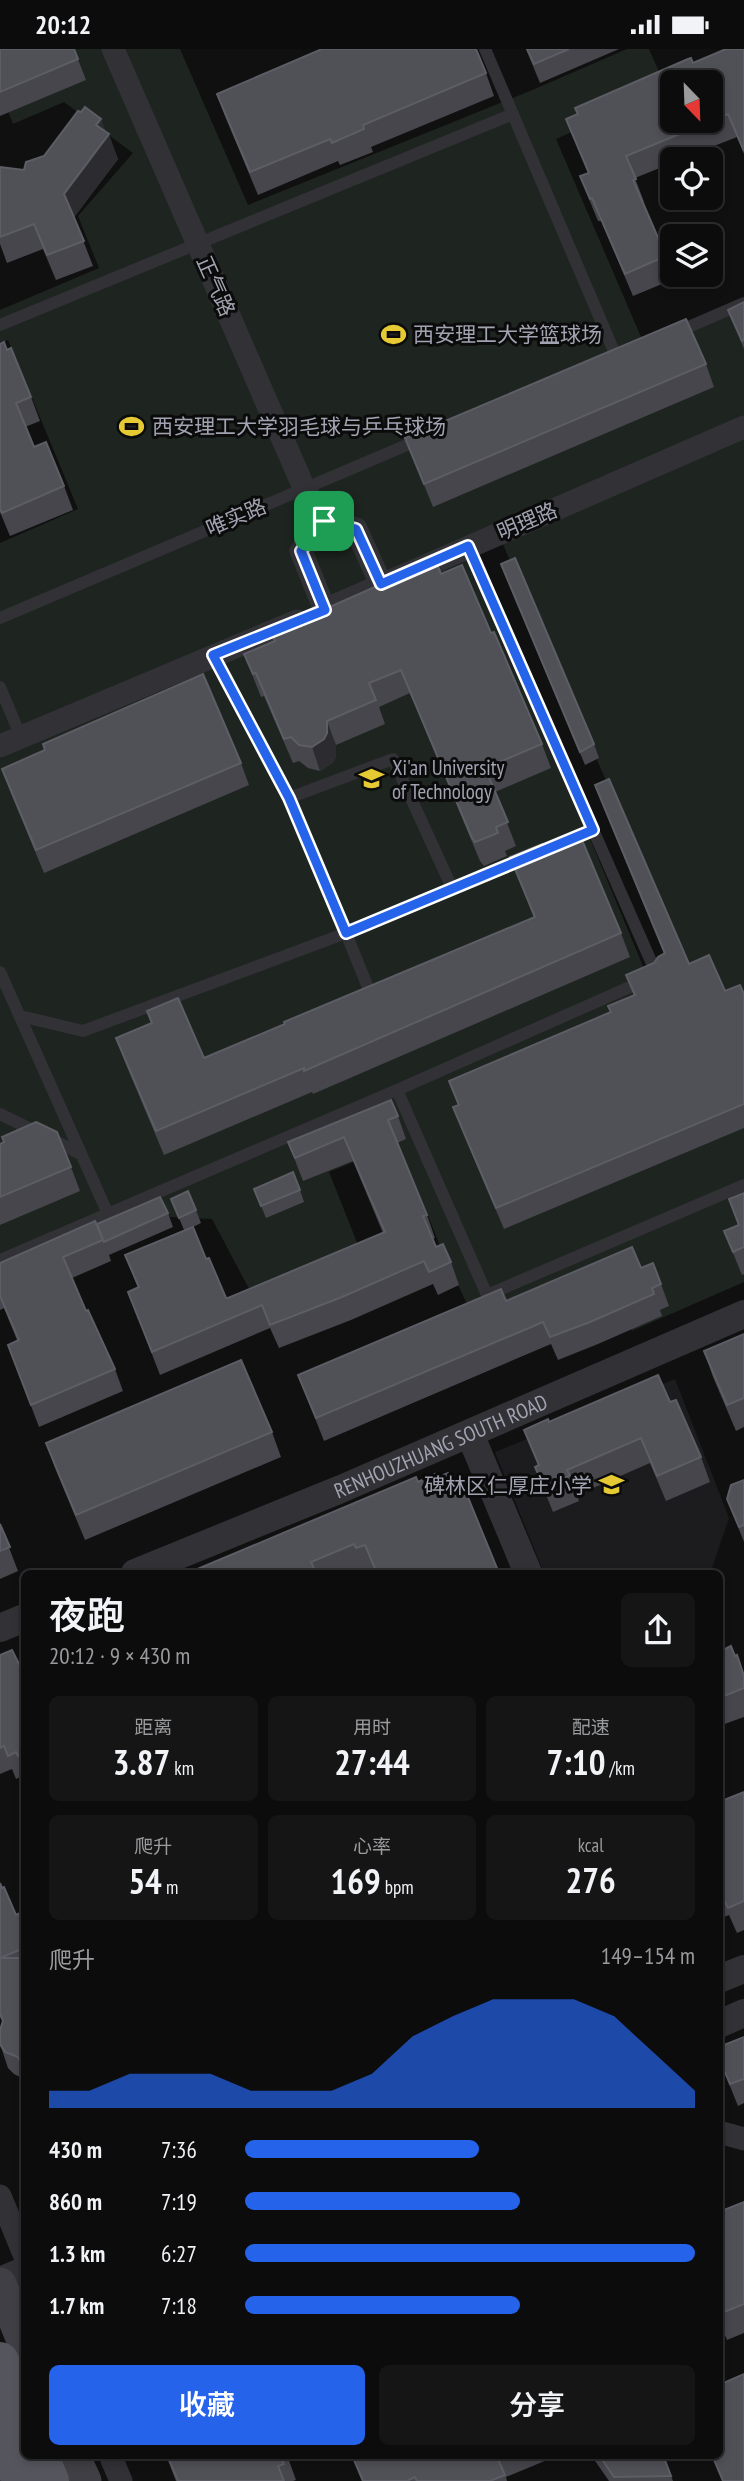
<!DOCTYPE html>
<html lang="zh">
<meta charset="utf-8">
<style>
body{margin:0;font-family:"PT Sans Narrow","Noto Sans SC",sans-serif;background:#151516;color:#f1f3f6;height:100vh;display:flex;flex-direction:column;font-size:26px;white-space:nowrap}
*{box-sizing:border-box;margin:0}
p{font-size:23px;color:#9a9b9d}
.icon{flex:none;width:38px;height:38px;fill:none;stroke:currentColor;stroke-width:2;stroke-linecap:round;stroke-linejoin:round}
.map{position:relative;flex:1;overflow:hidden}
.side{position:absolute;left:21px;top:1521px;width:702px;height:889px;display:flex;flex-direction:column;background:#0c0c0d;border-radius:10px;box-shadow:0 4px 10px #0003,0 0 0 2px #2c2c2e}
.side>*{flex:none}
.needle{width:46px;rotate:157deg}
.buttons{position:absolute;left:660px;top:21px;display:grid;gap:14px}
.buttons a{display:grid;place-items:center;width:63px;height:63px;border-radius:10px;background:#0c0c0d;box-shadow:0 4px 10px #0003,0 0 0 2px #2c2c2e;font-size:35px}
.pin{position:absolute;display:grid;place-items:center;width:60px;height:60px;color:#fff;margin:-30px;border-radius:14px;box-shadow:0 4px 10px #0006}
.round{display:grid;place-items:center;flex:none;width:74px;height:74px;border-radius:10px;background:#151516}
.overview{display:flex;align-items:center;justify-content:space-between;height:119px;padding:0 28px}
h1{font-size:38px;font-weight:600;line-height:52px}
.stats{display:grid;grid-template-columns:repeat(3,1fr);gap:10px;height:119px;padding:7px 28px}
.stats div{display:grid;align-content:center;border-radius:10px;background:#151516;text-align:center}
.stats b{font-size:35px;font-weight:600}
.stats small{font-size:19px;font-weight:400}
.stats p{font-size:19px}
.chart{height:196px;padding:14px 28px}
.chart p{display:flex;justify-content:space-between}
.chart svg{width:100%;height:126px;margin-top:7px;fill:#2563eb;opacity:.7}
.primary-button{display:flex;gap:14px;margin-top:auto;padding:14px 28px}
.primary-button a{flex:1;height:80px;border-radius:10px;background:#2563eb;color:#fff;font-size:28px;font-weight:600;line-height:80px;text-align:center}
.primary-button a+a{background:#151516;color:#f1f3f6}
ul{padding:0 28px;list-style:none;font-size:23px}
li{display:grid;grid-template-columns:112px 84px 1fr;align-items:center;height:52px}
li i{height:18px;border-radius:9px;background:#2563eb}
.status{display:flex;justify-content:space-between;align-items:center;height:49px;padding:0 35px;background:#0c0c0d;direction:ltr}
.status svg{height:19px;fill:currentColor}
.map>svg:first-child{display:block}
.built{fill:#1c1c1e}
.green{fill:#1e2520}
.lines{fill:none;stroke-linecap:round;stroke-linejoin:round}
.service{stroke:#313136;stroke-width:12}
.minor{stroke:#313136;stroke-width:23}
.tertiary{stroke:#313136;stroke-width:28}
.secondary{stroke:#3f3f45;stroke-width:33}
.trunk{stroke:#55565d;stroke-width:38}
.wall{fill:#46464c}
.shaded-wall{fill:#2c2c30}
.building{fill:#505057;stroke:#5d5d65;stroke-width:2;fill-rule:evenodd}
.route-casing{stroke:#fff;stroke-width:14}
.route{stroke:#2563eb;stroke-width:9}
.labels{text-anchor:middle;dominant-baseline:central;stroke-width:6;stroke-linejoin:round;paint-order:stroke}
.street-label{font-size:21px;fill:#a2a3b1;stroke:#0b0b0c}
.poi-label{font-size:21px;fill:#a2a3b1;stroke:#0b0b0c;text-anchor:start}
</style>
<div class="status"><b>20:12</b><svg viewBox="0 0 49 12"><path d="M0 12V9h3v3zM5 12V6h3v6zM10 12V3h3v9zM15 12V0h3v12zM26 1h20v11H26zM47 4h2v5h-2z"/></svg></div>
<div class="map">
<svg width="744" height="2432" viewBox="0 0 744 2432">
<rect width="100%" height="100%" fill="#101011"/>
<!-- built -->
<polygon class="built" points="675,1330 729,1469 712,1519 701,1524 544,1524 495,1403"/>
<!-- green -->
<g class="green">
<polygon points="0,0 180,0 248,156 530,42 627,0 649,0 667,41 556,90 644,295 744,253 744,375 0,691 0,494 78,460 8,291 0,294 0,261 99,219 78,167 133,104 64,53 13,75 0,42"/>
<polygon points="744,378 744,1233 632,1282 611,1231 520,1268 466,1253 441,1199 399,1095 329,1123 362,1206 254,1249 212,1170 108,1165 0,1214 0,693 468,497 670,982 708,965 498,484"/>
</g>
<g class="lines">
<!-- service -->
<g class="service">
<polyline points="485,0 616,307"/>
<polyline points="0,276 513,65"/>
<polyline points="677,283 744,254"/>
<polyline points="468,497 657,926 397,1041 487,1246 744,1136"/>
<polyline points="0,569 421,390"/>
<polyline points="213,606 289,749 346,884 593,781"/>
<polyline points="0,638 21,688"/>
<polyline points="289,749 393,710 453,841"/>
<polyline points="0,923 108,1165"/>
<polyline points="20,967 83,982 346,884 371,946"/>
<polyline points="0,1065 81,1105"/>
<polyline points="0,1211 397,1041"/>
</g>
<!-- minor -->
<g class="minor">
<polyline points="113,0 304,439 324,472"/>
<polyline points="329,559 744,378"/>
<polyline points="325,561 301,502 324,472 356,480 381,535"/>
<polyline points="0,697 297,572"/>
<polyline points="719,2083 744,2090"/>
<polyline points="0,2147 24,2205"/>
<polyline points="110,2406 121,2432"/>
</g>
<!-- tertiary -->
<g class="tertiary">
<polyline points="470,1385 528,1524"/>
<path id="s1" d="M 135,1524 L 341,1440 L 744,1265"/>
<polyline points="0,1579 24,1569"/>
<polyline points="719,1930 744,1920"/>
<polyline points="719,1975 744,1964"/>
<polyline points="0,2232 24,2222"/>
</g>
<!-- secondary -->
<g class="secondary">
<polyline points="0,2235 24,2294"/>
<polyline points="73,2406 85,2432"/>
</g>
<!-- trunk -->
<g class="trunk">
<polyline points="0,2312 24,2371"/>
<polyline points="0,2381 21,2432"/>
<polyline points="39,2406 50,2432"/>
</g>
</g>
<!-- wall -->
<g class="wall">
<polygon points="0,0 74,0 86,31 0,67"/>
<polygon points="526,0 619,0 540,34"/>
<polygon points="744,0 744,105 737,88 681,110 672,110 672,114 635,129 644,153 643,153 666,207 674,230 633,247 601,172 598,172 589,150 580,127 588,124 566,70 693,14"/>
<polygon points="486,24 494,47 371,98 373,103 340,116 338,112 258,146 225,67 217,45"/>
<polygon points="106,83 118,110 74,168 93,217 56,231 43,200 7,214 0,195 0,118 24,121 44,107"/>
<polygon points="744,253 744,300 728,261"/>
<polygon points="0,295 7,301 31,348 40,372 25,378 34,398 64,437 73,461 10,487 0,463"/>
<polygon points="706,315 714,338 433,458 405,389"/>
<polygon points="501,515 594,695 599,709 585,716"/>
<polygon points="441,525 491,584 542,695 551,719 495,743 516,797 505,802 507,807 484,817 480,812 410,644 379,658 385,675 336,696 336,708 332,714 320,722 308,719 299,712 293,714 264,647 261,648 244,605 274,592 269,578"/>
<polygon points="241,714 249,736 44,824 10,742 2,720"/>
<polygon points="595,736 689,915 725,942 744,945 744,1079 504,1180 461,1079 453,1058 458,1056 449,1032 611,963 634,947 626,926 654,914 664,905 603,757"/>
<polygon points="547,806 621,884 630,908 313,1045 312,1043 164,1106 125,1013 116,989 151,974 147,962 204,1009 534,869 510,808"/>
<polygon points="398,1067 406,1090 397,1094 427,1166 435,1189 432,1190 436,1198 451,1213 459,1236 438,1246 433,1235 351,1271 279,1299 270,1279 160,1326 128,1243 138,1239 125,1206 184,1181 171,1150 196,1161 201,1174 193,1178 206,1210 226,1249 228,1249 383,1184 353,1112 303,1132 288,1093"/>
<polygon points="0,1095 71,1118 80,1142 0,1176"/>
<polygon points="254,1140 300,1141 304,1153 266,1169"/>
<polygon points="744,1144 744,1225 742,1226 724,1182 738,1176 729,1150"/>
<polygon points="168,1164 173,1178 109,1206 108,1203 111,1212 72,1229 86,1262 115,1320 123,1342 39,1378 8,1296 17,1291 4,1259 0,1261 0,1214 97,1176"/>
<polygon points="641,1219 661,1235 669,1257 660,1261 662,1267 598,1295 558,1311 551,1295 324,1392 298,1326 506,1252"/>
<polygon points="744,1285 744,1378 736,1382 713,1328 704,1302"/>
<polygon points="670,1353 701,1408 710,1433 666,1452 650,1414 577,1446 579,1452 553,1463 535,1418 538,1416 524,1381 549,1373"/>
<polygon points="272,1383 281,1408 85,1491 55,1419 46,1394"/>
<polygon points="436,1429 454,1437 499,1524 375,1524 373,1519 364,1523 363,1519 350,1524 188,1524 418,1433"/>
<polygon points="744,1431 744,1493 727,1450"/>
<polygon points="0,1475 18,1522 0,1530"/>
<polygon points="719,1598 721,1602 744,1625 744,1668 719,1677"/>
<polygon points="0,1606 21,1619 24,1617 24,1726 16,1730 12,1720 0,1725"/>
<polygon points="744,1743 744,1881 737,1884 729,1866 719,1870 719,1753"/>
<polygon points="0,1834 16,1866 24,1862 24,2030 14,2025 8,2019 0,1995 3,1973 0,1968"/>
<polygon points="744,1988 744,2054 738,2057 719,2010"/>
<polygon points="744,2153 744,2284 727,2291 719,2271 719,2163"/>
<polygon points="166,2406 287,2406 296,2431 293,2432 176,2432"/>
<polygon points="351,2406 545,2406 547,2411 506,2428 507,2432 362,2432"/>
<polygon points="591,2406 663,2406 673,2432 609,2432"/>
</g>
<!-- shaded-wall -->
<g class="shaded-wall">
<polygon points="101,70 108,87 109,85 118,110 73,170 64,145 96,76"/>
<polygon points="327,672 336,696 336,708 332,714 320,722 312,698"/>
</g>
<!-- building -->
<g class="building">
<polygon points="0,0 74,0 78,10 0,43"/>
<polygon points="322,0 476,0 486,24 363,76 364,80 332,94 330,90 250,123 217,45"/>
<polygon points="527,0 569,0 534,15"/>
<path d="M 726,0 L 744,0 L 744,102 L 728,65 L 626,107 L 636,130 L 633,131 L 666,207 L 625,225 L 592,149 L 590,150 L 580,127 L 589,124 L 566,70 L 578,65 L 575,59 L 688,10 L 691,9 L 693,14 ZM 672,33 L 710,33 L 710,72 L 672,72 Z"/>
<polygon points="85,58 101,70 96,76 109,85 64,145 84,192 47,206 34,175 0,188 0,118 24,121 26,113 44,107 78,62 81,63"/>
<polygon points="744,253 744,291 742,292 728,261"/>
<polygon points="686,270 706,315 424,435 405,389"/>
<polygon points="4,293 7,301 11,299 31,348 16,354 34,398 46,393 64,437 2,464 0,460 0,295"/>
<polygon points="434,508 441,525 462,516 491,584 494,583 542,695 485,719 508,773 496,778 498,784 475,793 472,789 401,621 369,634 376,651 327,672 327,684 324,690 312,698 299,696 291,688 284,690 256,624 253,625 244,605 275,592 269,578 320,556 323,561 384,534 382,529"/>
<polygon points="515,509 594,695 580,703 501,515"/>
<polygon points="203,625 241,714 36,801 2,720 45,701 43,695"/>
<polygon points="609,730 689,915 709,906 725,942 740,936 744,945 744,1055 496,1159 453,1058 459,1056 449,1032 611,963 608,957 635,946 626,926 654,914 658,908 665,904 595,736"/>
<polygon points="582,791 621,884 304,1022 304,1019 156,1082 116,989 152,974 147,962 178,949 204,1009 285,975 284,973 535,868 510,808 542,795 547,806"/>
<polygon points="391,1051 398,1067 388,1071 427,1166 423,1167 436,1198 443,1195 451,1213 429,1223 424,1212 342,1248 270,1276 262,1256 152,1303 128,1243 139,1238 125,1206 193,1178 206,1210 209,1209 226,1249 228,1249 385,1183 344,1088 295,1109 288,1093"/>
<polygon points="36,1073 57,1083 71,1118 0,1148 0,1095 4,1093 2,1088"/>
<polygon points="293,1123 300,1141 261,1157 254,1140"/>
<polygon points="188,1142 196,1161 179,1169 171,1150"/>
<polygon points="744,1144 744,1198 733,1203 724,1182 739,1176 729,1150"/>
<polygon points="160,1148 168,1164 104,1193 97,1175"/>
<polygon points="95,1172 103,1191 63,1208 86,1262 88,1261 115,1320 31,1356 8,1296 19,1291 0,1247 0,1214"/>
<polygon points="632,1198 641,1219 653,1214 661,1235 652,1239 654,1245 590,1273 550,1288 543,1273 316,1369 298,1326 501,1240 506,1252"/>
<polygon points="744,1285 744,1349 727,1356 704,1302"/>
<polygon points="241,1311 272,1383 76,1466 46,1394"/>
<polygon points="658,1326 670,1353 676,1351 701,1408 657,1427 641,1389 567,1421 570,1427 544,1438 535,1418 539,1416 524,1381 548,1370 549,1373"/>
<polygon points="448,1424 454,1437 458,1435 463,1448 467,1446 499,1524 377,1524 365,1496 356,1499 354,1495 311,1513 316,1524 188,1524 416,1428 418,1433 435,1425 436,1429"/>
<polygon points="744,1431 744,1476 739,1478 727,1450 731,1436"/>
<polygon points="0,1475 10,1498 0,1502"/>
<polygon points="731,1597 735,1607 737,1606 744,1627 744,1639 719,1649 719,1598 721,1602"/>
<polygon points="12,1601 21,1619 24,1617 24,1704 18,1707 16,1703 8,1707 4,1697 0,1699 0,1606"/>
<polygon points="744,1743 744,1852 728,1859 719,1841 719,1753"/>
<polygon points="0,1834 2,1839 4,1838 16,1866 24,1862 24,1899 0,1909"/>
<polygon points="0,1909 24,1909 24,2022 18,2008 5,2003 0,1995 0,1981 3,1972 0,1964"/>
<polygon points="744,1988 744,2030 730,2035 719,2009 719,1998"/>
<polygon points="744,2153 744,2255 719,2265 719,2163"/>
<polygon points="744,2325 744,2432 723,2432 712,2406 719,2406 719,2336"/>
<polygon points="167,2406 287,2406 281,2409 284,2415 278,2417 284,2432 178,2432"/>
<polygon points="352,2406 496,2406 505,2426 490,2432 417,2432 415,2428 407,2432 363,2432"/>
<polygon points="599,2406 663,2406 671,2427 614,2428"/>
</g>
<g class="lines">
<defs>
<polygon id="route" points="324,472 356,480 381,535 468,497 593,781 346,884 289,749 213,606 325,561 301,502"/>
</defs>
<!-- route casing -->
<use href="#route" class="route-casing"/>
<!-- route -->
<use href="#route" class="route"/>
</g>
<!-- icons -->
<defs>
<symbol id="stadium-bare" viewBox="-9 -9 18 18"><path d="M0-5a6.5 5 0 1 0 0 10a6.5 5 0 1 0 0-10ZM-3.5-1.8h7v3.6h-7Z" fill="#e5ca34" stroke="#0b0b0c" stroke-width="2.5" paint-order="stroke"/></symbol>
<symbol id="university-bare" viewBox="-9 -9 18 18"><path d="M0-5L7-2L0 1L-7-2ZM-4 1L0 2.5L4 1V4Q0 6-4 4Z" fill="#e5ca34" stroke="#0b0b0c" stroke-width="2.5" paint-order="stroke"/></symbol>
<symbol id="school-bare" viewBox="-9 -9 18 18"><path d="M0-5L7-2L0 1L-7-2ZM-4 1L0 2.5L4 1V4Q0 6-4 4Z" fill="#e5ca34" stroke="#0b0b0c" stroke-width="2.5" paint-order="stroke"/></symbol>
</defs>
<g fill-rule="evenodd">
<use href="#stadium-bare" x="376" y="268" width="35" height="35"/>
<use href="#stadium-bare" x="114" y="360" width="35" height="35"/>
<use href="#university-bare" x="354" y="712" width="35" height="35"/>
<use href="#school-bare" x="594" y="1418" width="35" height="35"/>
</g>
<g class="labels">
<!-- street labels -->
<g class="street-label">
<text transform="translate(216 237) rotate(66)">正气路</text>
<text transform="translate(236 468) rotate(-23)">唯实路</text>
<text transform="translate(527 472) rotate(-23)">明理路</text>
<text stroke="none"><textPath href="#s1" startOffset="331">RENHOUZHUANG SOUTH ROAD</textPath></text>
</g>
<!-- poi labels -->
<g class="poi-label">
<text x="413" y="285">西安理工大学篮球场</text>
<text x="152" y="377">西安理工大学羽毛球与乒乓球场</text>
<text x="392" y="718">Xi'an University<tspan x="392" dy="24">of Technology</tspan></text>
<text x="592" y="1436" text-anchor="end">碑林区仁厚庄小学</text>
</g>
</g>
</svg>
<div class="buttons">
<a><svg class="needle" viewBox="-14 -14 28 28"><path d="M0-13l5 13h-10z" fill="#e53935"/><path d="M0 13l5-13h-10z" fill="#9a9b9d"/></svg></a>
<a><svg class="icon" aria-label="locate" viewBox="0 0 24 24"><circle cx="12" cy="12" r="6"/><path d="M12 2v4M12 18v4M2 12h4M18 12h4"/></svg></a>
<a><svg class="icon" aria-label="layers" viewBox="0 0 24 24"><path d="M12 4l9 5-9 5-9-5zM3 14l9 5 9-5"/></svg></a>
</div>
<div class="pin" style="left:324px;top:472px;background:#1e9e55"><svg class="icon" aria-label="arrive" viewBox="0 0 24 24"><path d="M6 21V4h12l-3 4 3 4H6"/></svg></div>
<section class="side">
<div class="overview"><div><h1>夜跑</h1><p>20:12 · 9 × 430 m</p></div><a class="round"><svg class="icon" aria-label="share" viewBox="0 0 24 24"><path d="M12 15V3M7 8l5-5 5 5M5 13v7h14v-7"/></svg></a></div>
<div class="stats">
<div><p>距离</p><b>3.87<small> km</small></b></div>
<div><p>用时</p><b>27:44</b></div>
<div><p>配速</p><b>7:10<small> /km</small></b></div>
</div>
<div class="stats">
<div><p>爬升</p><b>54<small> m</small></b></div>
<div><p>心率</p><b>169<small> bpm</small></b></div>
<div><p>kcal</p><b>276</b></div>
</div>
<div class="chart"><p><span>爬升</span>149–154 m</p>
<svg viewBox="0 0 160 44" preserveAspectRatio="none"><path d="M0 44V38L10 38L20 32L30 32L40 32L50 38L60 38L70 38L80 32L90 19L100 12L110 6L120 6L130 6L140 12L150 25L160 38V44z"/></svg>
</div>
<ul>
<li><b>430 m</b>7:36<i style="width:52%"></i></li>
<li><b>860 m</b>7:19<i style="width:61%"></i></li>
<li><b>1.3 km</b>6:27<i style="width:100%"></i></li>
<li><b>1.7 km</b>7:18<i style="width:61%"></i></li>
</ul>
<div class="primary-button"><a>收藏</a><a>分享</a></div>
</section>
</div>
